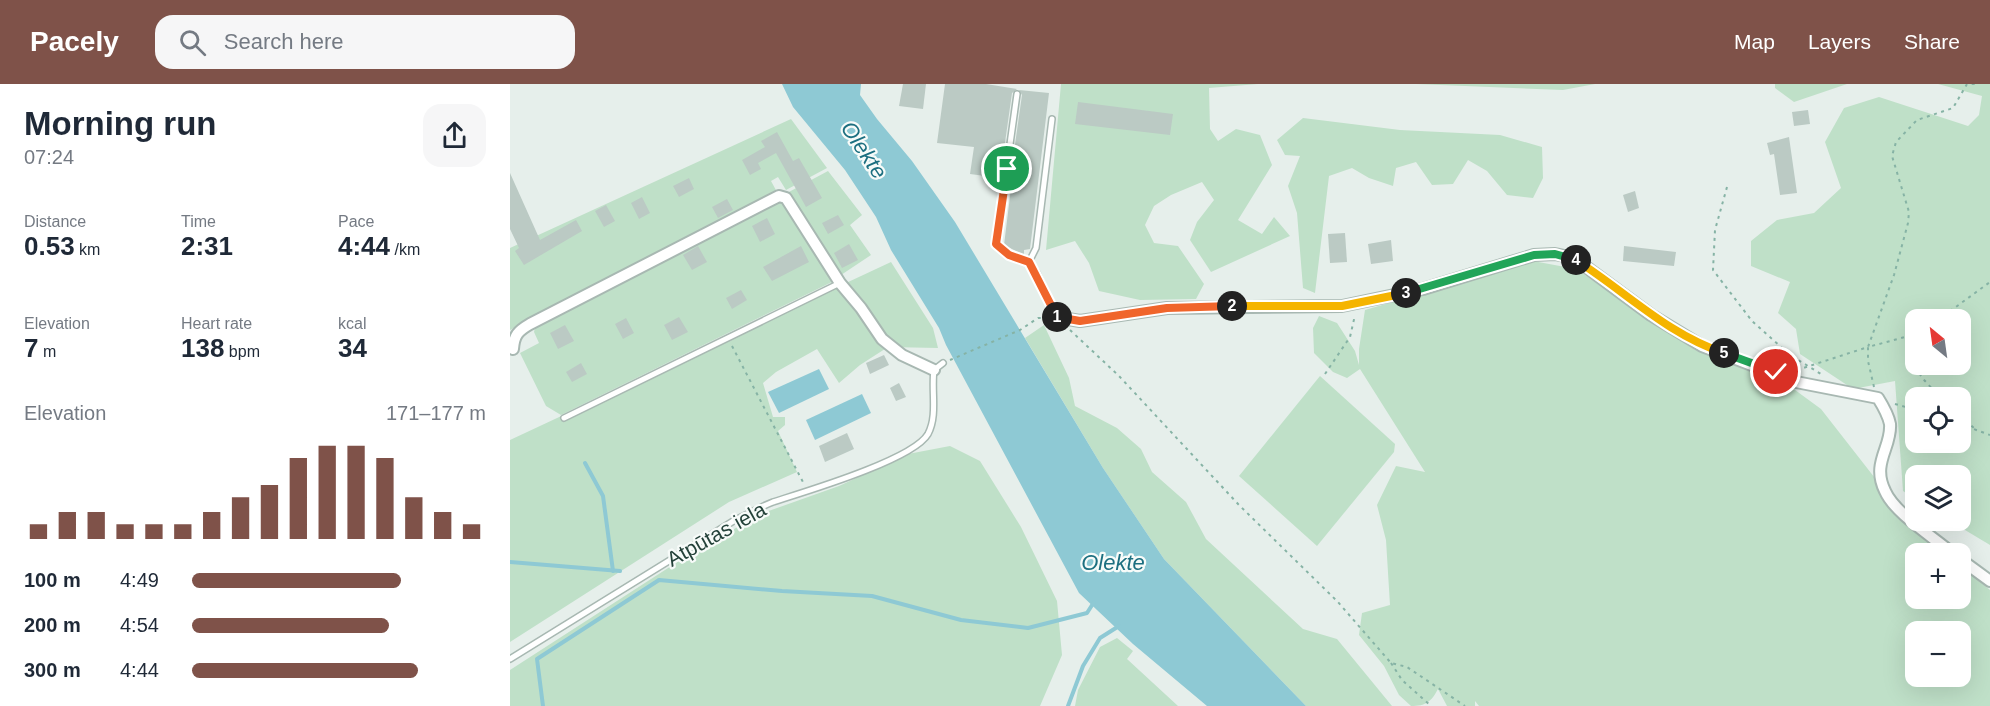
<!DOCTYPE html>
<meta charset="utf-8">
<style>
body{margin:0;font-family:Arial,sans-serif;background:#f6f6f7;color:#1f2937;height:100vh;display:flex;flex-direction:column;font-size:22px;white-space:nowrap}
*{box-sizing:border-box;margin:0}
p{font-size:20px;color:#747a83}
.icon{flex:none;width:33px;height:33px;fill:none;stroke:currentColor;stroke-width:2;stroke-linecap:round;stroke-linejoin:round}
.map{position:relative;flex:1;overflow:hidden}
.details{display:flex;flex-direction:column;background:#fff;width:510px}
.details>*{flex:none}
.needle{width:39px;rotate:331deg}
.fabs{position:absolute;left:1395px;top:225px;display:grid;gap:12px}
.fabs a{display:grid;place-items:center;width:66px;height:66px;border-radius:12px;background:#fff;box-shadow:0 6px 24px #0002;font-size:30px}
.pin{position:absolute;display:grid;place-items:center;width:51px;height:51px;color:#fff;margin:-26px;border:3px solid #fff;border-radius:50%;box-shadow:0 2px 6px #0007}
.km{position:absolute;width:30px;height:30px;margin:-15px;border-radius:50%;background:#222;color:#fff;font-size:16px;line-height:30px;text-align:center}
.round{display:grid;place-items:center;flex:none;width:63px;height:63px;border-radius:18px;background:#f6f6f7}
.overview{display:flex;align-items:center;justify-content:space-between;height:102px;padding:0 24px}
h1{font-size:33px;font-weight:600;line-height:45px}
.metrics{display:grid;grid-template-columns:repeat(3,1fr);gap:9px;height:102px;padding:6px 24px}
.metrics div{display:grid;align-content:center}
.metrics b{font-size:26px;font-weight:600}
.metrics small{font-size:16px;font-weight:400}
.metrics p{font-size:16px}
.chart{height:168px;padding:12px 24px}
.chart p{display:flex;justify-content:space-between}
.chart svg{width:100%;height:108px;margin-top:6px;stroke:#7f5249;stroke-width:6}
ul{padding:0 24px;list-style:none;font-size:20px}
li{display:grid;grid-template-columns:96px 72px 1fr;align-items:center;height:45px}
li i{height:15px;border-radius:8px;background:#7f5249}
header{display:flex;align-items:center;gap:36px;box-sizing:border-box;height:84px;padding:0 30px;background:#7f5249;color:#fff}
header strong{font-size:28px}
nav{display:flex;gap:33px;margin-inline-start:auto;font-size:21px}
.search{width:420px;height:54px;background:#f6f6f7;display:flex;align-items:center;gap:15px;box-sizing:border-box;padding:0 21px;border-radius:18px;color:#747a83;font-size:22px}
main{display:flex;flex:1;min-height:0}
.map>svg:first-child{display:block}
.green{fill:#bfe0c8;fill-rule:evenodd}
.water{fill:#8ec9d4}
.lines{fill:none;stroke-linecap:round;stroke-linejoin:round}
.stream{stroke:#8ec9d4;stroke-width:4}
.building{fill:#bbcac4}
.service-casing{stroke:#a8b8b2;stroke-width:8}
.minor-casing{stroke:#a8b8b2;stroke-width:14}
.path{stroke:#86b3a5;stroke-width:2;stroke-dasharray:3 4.5;stroke-linecap:butt}
.service{stroke:#fff;stroke-width:5}
.minor{stroke:#fff;stroke-width:10}
.split-1-casing{stroke:#fff;stroke-width:12}
.split-2-casing{stroke:#fff;stroke-width:12}
.split-3-casing{stroke:#fff;stroke-width:12}
.split-4-casing{stroke:#fff;stroke-width:12}
.split-5-casing{stroke:#fff;stroke-width:12}
.split-6-casing{stroke:#fff;stroke-width:12}
.split-1{stroke:#f0652b;stroke-width:8}
.split-2{stroke:#f0652b;stroke-width:8}
.split-3{stroke:#f5b400;stroke-width:8}
.split-4{stroke:#22a559;stroke-width:8}
.split-5{stroke:#f5b400;stroke-width:8}
.split-6{stroke:#22a559;stroke-width:8}
.labels{text-anchor:middle;dominant-baseline:central;stroke-width:4.5;stroke-linejoin:round;paint-order:stroke}
.street-label{font-size:21px;fill:#24423a;stroke:#f7fbf9}
.water-label{font-size:22px;font-style:italic;fill:#1c6f80;stroke:#f7fbf9}
</style>
<header>
<strong>Pacely</strong>
<div class="search"><svg class="icon" aria-label="search" viewBox="0 0 24 24"><circle cx="10" cy="10" r="6"/><path d="M15 15l6 6"/></svg>Search here</div>
<nav><a>Map</a><a>Layers</a><a>Share</a></nav>
</header>
<main>
<section class="details">
<div class="overview"><div><h1>Morning run</h1><p>07:24</p></div><a class="round"><svg class="icon" aria-label="share" viewBox="0 0 24 24"><path d="M12 15V3M7 8l5-5 5 5M5 13v7h14v-7"/></svg></a></div>
<div class="metrics">
<div><p>Distance</p><b>0.53<small> km</small></b></div>
<div><p>Time</p><b>2:31</b></div>
<div><p>Pace</p><b>4:44<small> /km</small></b></div>
</div>
<div class="metrics">
<div><p>Elevation</p><b>7<small> m</small></b></div>
<div><p>Heart rate</p><b>138<small> bpm</small></b></div>
<div><p>kcal</p><b>34</b></div>
</div>
<div class="chart"><p><span>Elevation</span>171–177 m</p>
<svg viewBox="0 0 160 44" preserveAspectRatio="none"><path d="M5 44V38M15 44V33M25 44V33M35 44V38M45 44V38M55 44V38M65 44V33M75 44V27M85 44V22M95 44V11M105 44V6M115 44V6M125 44V11M135 44V27M145 44V33M155 44V38"/></svg>
</div>
<ul>
<li><b>100 m</b>4:49<i style="width:71%"></i></li>
<li><b>200 m</b>4:54<i style="width:67%"></i></li>
<li><b>300 m</b>4:44<i style="width:77%"></i></li>
</ul>
</section>
<div class="map">
<svg width="1480" height="622" viewBox="0 0 1480 622">
<rect width="100%" height="100%" fill="#e6efeb"/>
<!-- green -->
<g class="green">
<polygon points="551,0 748,0 699,4 700,45 708,57 726,45 750,51 762,81 728,136 752,150 764,133 780,152 701,188 680,156 687,138 704,116 692,98 661,111 644,122 635,141 644,159 668,162 694,200 686,215 630,216 589,207 579,179 565,157 536,166"/>
<polygon points="906,0 1085,0 1053,6"/>
<polygon points="1265,0 1337,0 1284,18 1265,4"/>
<path d="M 1428,0 L 1480,0 L 1480,461 L 1440,437 L 1450,436 L 1450,392 L 1406,392 L 1405,415 L 1393,407 L 1385,297 L 1343,305 L 1290,270 L 1286,245 L 1268,229 L 1280,198 L 1241,182 L 1241,157 L 1267,136 L 1304,129 L 1331,104 L 1315,58 L 1334,24 L 1369,13 L 1458,42 L 1469,31 L 1472,12 ZM 1406,236 L 1450,236 L 1450,280 L 1406,280 ZM 1406,314 L 1450,314 L 1450,358 L 1406,358 Z"/>
<polygon points="793,34 890,46 990,51 1032,63 1033,94 1023,114 997,111 977,87 958,76 943,100 922,101 906,78 886,84 883,102 859,94 842,84 819,92 805,209 793,204 787,129 778,102 790,72 775,71 767,56"/>
<polygon points="281,35 317,84 276,106 268,93 261,97 267,108 0,246 0,164"/>
<polygon points="318,87 352,131 340,141 361,171 331,191 277,109"/>
<polygon points="271,117 324,197 51,331 36,322 10,269 29,259 24,248 25,244"/>
<path d="M 1023,177 L 1066,185 L 1187,267 L 1266,292 L 1311,325 L 1368,398 L 1436,469 L 1406,470 L 1406,514 L 1450,514 L 1451,482 L 1480,506 L 1480,622 L 969,622 L 965,617 L 965,622 L 937,622 L 928,605 C 921,618 916,622 901,622 L 889,611 L 874,582 L 849,551 L 852,529 L 880,521 L 876,456 L 867,421 L 886,382 L 915,388 L 850,285 L 837,294 L 823,288 L 804,269 L 803,244 L 809,232 L 827,239 L 845,267 L 849,281 L 849,265 L 855,226 ZM 1406,548 L 1450,548 L 1450,592 L 1406,592 Z"/>
<polygon points="381,178 423,244 428,264 378,263 350,281 329,299 307,265 266,288 253,299 263,333 275,333 275,341 268,347 287,388 219,418 0,558 0,356"/>
<polygon points="534,241 559,294 565,322 607,344 631,365 642,388 676,418 696,455 793,545 827,555 882,622 796,622 654,475 593,384 515,254"/>
<polygon points="810,292 885,360 884,368 807,462 729,392"/>
<polygon points="440,362 470,377 511,443 547,517 552,571 530,622 0,622 0,586 186,466 253,429 329,402 398,370"/>
<polygon points="607,554 623,567 617,575 668,622 565,622 568,606 590,563"/>
</g>
<!-- water -->
<g class="water">
<polygon points="272,0 351,0 350,11 367,35 402,77 445,138 593,384 654,475 796,622 697,622 623,560 569,509 436,261 429,244 381,166 366,133 335,86 283,23"/>
<polygon points="309,285 319,305 269,329 258,308"/>
<polygon points="352,310 361,329 305,356 296,336"/>
</g>
<g class="lines">
<!-- stream -->
<g class="stream">
<polyline points="75,379 93,412 103,487"/>
<polyline points="0,478 110,487"/>
<polyline points="33,622 27,575 149,496 272,507 362,512 451,536 518,544 577,529 584,518"/>
<polyline points="558,622 573,582 590,554 609,542"/>
</g>
</g>
<!-- building -->
<g class="building">
<polygon points="393,0 416,0 413,25 389,22"/>
<polygon points="435,0 476,0 507,5 502,9 490,94 460,90 464,63 427,59"/>
<polygon points="509,6 539,9 520,165 514,166 514,171 494,161 502,96 500,96 512,11"/>
<polygon points="568,18 663,30 660,51 565,40"/>
<polygon points="1298,26 1300,40 1284,42 1282,28"/>
<polygon points="267,48 283,77 289,74 312,114 296,123 266,69 248,79 251,85 240,91 232,76 255,63 251,57"/>
<polygon points="1279,53 1287,109 1270,111 1264,70 1260,71 1257,59"/>
<polygon points="0,89 30,156 66,136 72,147 14,181 5,167 9,164 0,145"/>
<polygon points="179,94 184,105 169,113 163,102"/>
<polygon points="1125,107 1129,124 1118,128 1113,111"/>
<polygon points="132,113 140,129 129,135 121,119"/>
<polygon points="217,115 223,126 208,134 202,123"/>
<polygon points="96,121 105,137 94,143 85,127"/>
<polygon points="328,131 334,141 318,150 312,139"/>
<polygon points="257,134 265,150 250,158 242,142"/>
<polygon points="835,149 837,178 820,179 818,150"/>
<polygon points="881,156 883,177 861,180 858,160"/>
<polygon points="339,160 348,176 332,184 324,169"/>
<polygon points="188,162 197,178 182,186 173,171"/>
<polygon points="291,162 299,178 262,197 253,183"/>
<polygon points="1114,162 1166,168 1164,182 1113,177"/>
<polygon points="231,206 237,216 222,225 216,214"/>
<polygon points="169,233 178,248 162,256 154,241"/>
<polygon points="116,234 124,249 113,255 105,240"/>
<polygon points="55,241 64,257 48,265 40,249"/>
<polygon points="374,271 379,281 360,290 356,279"/>
<polygon points="71,279 77,290 62,298 56,288"/>
<polygon points="389,299 396,313 386,317 380,304"/>
<polygon points="337,349 344,365 315,378 309,362"/>
</g>
<g class="lines">
<defs>
<g id="service">
<polyline points="507,10 486,160 499,171 519,178"/>
<polyline points="542,35 526,164 519,178 527,189 546,233"/>
<polyline points="54,334 330,199"/>
<path d="M 0,575 L 225,436 C 238,430 250,423 263,418 C 294,408 403,376 418,350 C 428,331 421,307 424,286 L 433,279"/>
</g>
<g id="minor">
<path d="M 546,233 L 570,237 L 657,224 L 832,222 L 913,205 L 1024,171 L 1045,170 L 1064,174 L 1141,231 L 1192,262 L 1286,298 L 1368,314 C 1373,322 1378,330 1380,340 C 1382,363 1361,379 1375,407 C 1385,430 1424,453 1443,470"/>
<path d="M 3,265 C 4,251 8,247 20,240 L 269,112 L 276,114 L 330,199 L 351,224 L 372,255 L 392,271 L 424,286"/>
<polyline points="1450,475 1480,497"/>
</g>
</defs>
<!-- service casing -->
<use href="#service" class="service-casing"/>
<!-- minor casing -->
<use href="#minor" class="minor-casing"/>
<!-- path -->
<g class="path">
<polyline points="1217,103 1205,146 1203,186 1242,237 1280,271 1311,290"/>
<polyline points="1428,236 1480,198"/>
<polyline points="560,246 609,292 729,421 827,517 881,579 897,583 955,622"/>
<polyline points="222,262 294,400"/>
<path d="M 1406,268 C 1400,287 1419,300 1431,314"/>
<polyline points="440,276 510,246 528,234 536,234"/>
<polyline points="1287,286 1358,263 1384,191 1398,139 1399,128 1382,72 1386,58 1407,36 1443,24 1457,0 1468,0"/>
<polyline points="815,290 840,253 845,231"/>
<polyline points="1364,303 1358,277 1358,263 1406,250"/>
<polyline points="1385,320 1406,326"/>
<polyline points="1450,332 1464,344"/>
<polyline points="1450,340 1480,351"/>
<polyline points="881,579 892,596 921,622"/>
</g>
<!-- service -->
<use href="#service" class="service"/>
<!-- minor -->
<use href="#minor" class="minor"/>
</g>
<g class="lines">
<defs>
<polyline id="split-1" points="497,85 486,160 499,171 519,178 547,233"/>
<polyline id="split-2" points="547,233 570,237 657,224 722,222"/>
<polyline id="split-3" points="722,222 832,222 896,209"/>
<polyline id="split-4" points="896,209 1024,171 1045,170 1066,176"/>
<path id="split-5" d="M 1066,176 C 1116,208 1157,250 1214,269"/>
<polyline id="split-6" points="1214,269 1266,288"/>
</defs>
<!-- split-1 casing -->
<use href="#split-1" class="split-1-casing"/>
<!-- split-2 casing -->
<use href="#split-2" class="split-2-casing"/>
<!-- split-3 casing -->
<use href="#split-3" class="split-3-casing"/>
<!-- split-4 casing -->
<use href="#split-4" class="split-4-casing"/>
<!-- split-5 casing -->
<use href="#split-5" class="split-5-casing"/>
<!-- split-6 casing -->
<use href="#split-6" class="split-6-casing"/>
<!-- split-1 -->
<use href="#split-1" class="split-1"/>
<!-- split-2 -->
<use href="#split-2" class="split-2"/>
<!-- split-3 -->
<use href="#split-3" class="split-3"/>
<!-- split-4 -->
<use href="#split-4" class="split-4"/>
<!-- split-5 -->
<use href="#split-5" class="split-5"/>
<!-- split-6 -->
<use href="#split-6" class="split-6"/>
</g>
<g class="labels">
<!-- street labels -->
<g class="street-label">
<text transform="translate(206 450) rotate(-29)">Atpūtas iela</text>
</g>
<!-- water labels -->
<g class="water-label">
<text transform="translate(354 66) rotate(56)">Olekte</text>
<text x="603" y="478">Olekte</text>
</g>
</g>
</svg>
<div class="fabs">
<a><svg class="needle" viewBox="-14 -14 28 28"><path d="M0-13l5 13h-10z" fill="#e53935"/><path d="M0 13l5-13h-10z" fill="#747a83"/></svg></a>
<a><svg class="icon" aria-label="locate" viewBox="0 0 24 24"><circle cx="12" cy="12" r="6"/><path d="M12 2v4M12 18v4M2 12h4M18 12h4"/></svg></a>
<a><svg class="icon" aria-label="layers" viewBox="0 0 24 24"><path d="M12 4l9 5-9 5-9-5zM3 14l9 5 9-5"/></svg></a>
<a>+</a>
<a>−</a>
</div>
<div class="pin" style="left:497px;top:85px;background:#1e9e55"><svg class="icon" aria-label="arrive" viewBox="0 0 24 24"><path d="M6 21V4h12l-3 4 3 4H6"/></svg></div>
<div class="pin" style="left:1266px;top:288px;background:#d93025"><svg class="icon" aria-label="check" viewBox="0 0 24 24"><path d="M5 12l5 5 9-10"/></svg></div>
<b class="km" style="left:547px;top:233px">1</b>
<b class="km" style="left:722px;top:222px">2</b>
<b class="km" style="left:896px;top:209px">3</b>
<b class="km" style="left:1066px;top:176px">4</b>
<b class="km" style="left:1214px;top:269px">5</b>
</div>
</main>
